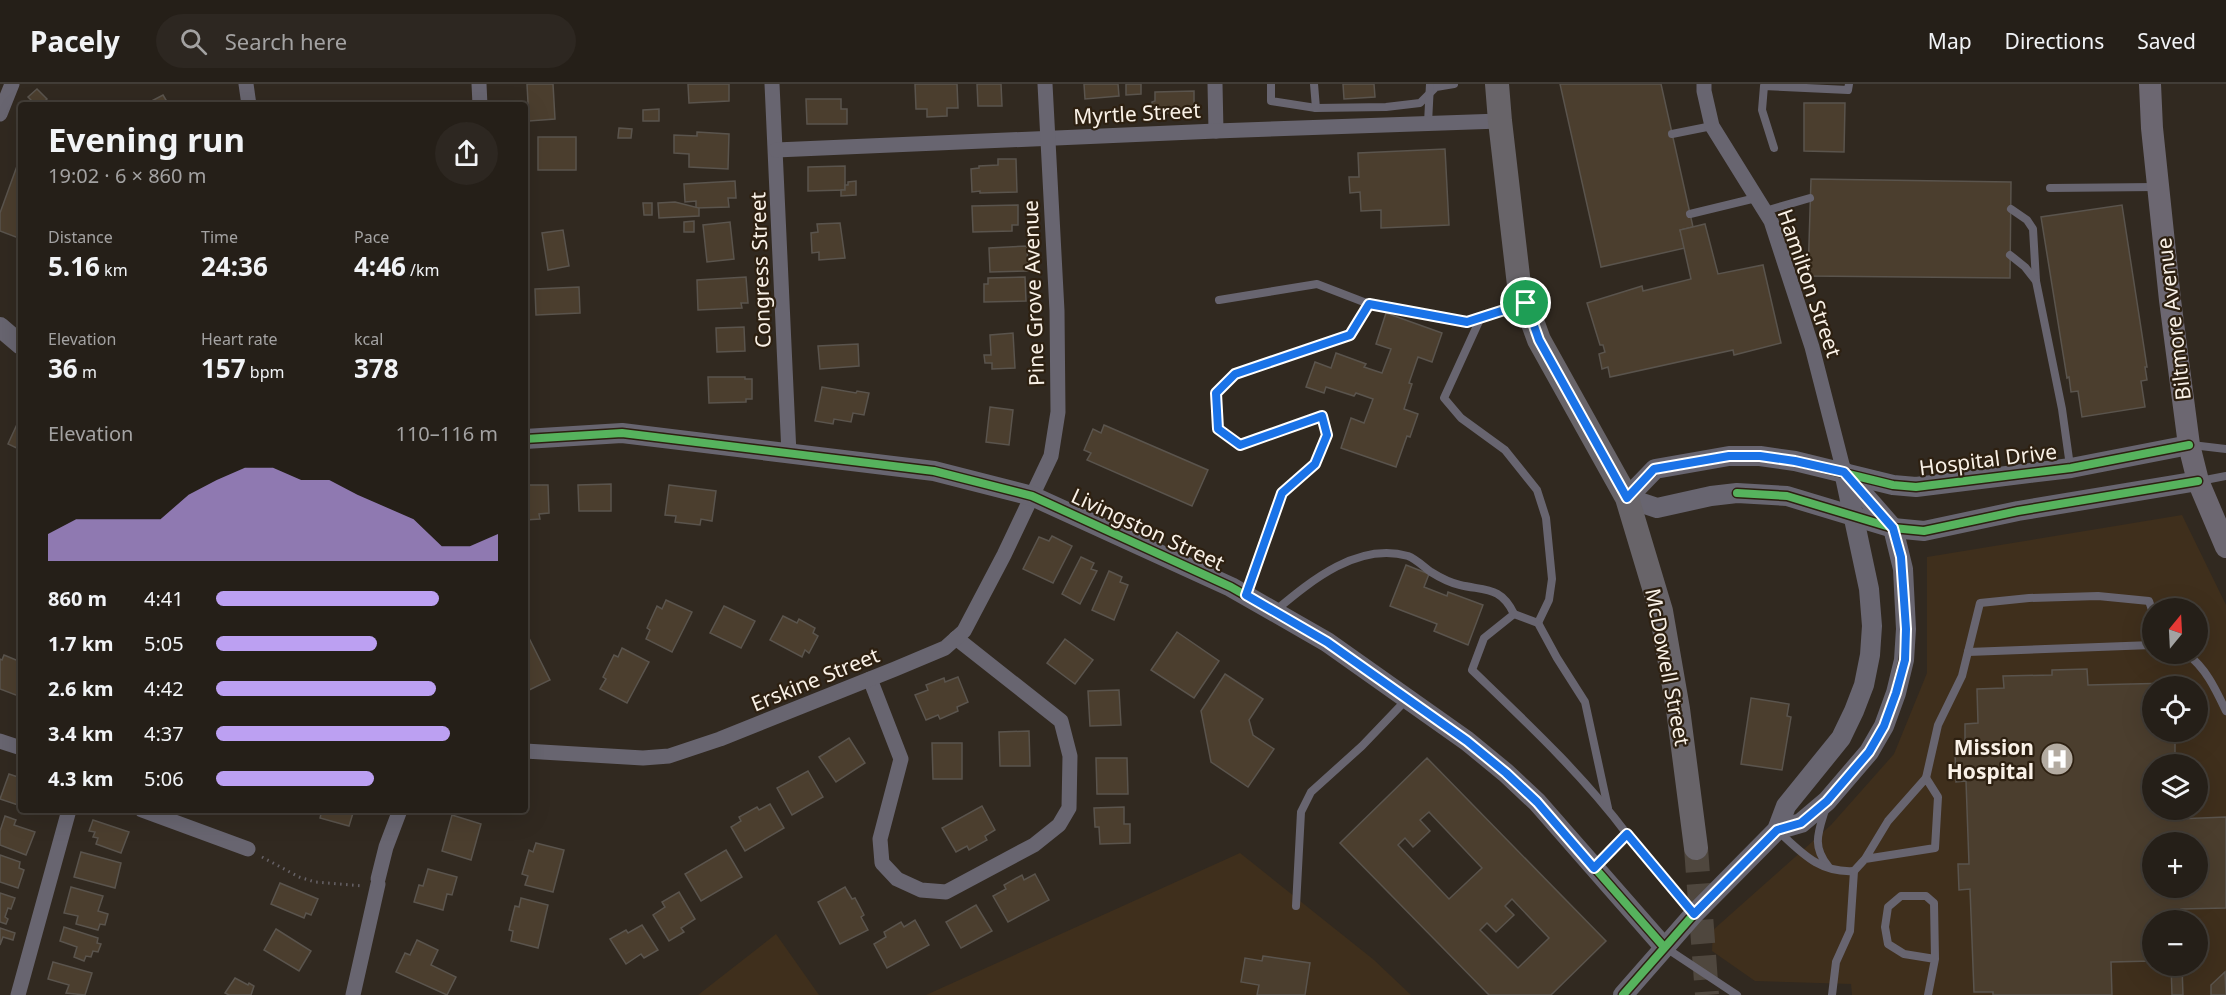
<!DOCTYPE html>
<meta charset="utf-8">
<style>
body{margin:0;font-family:"Noto Sans",sans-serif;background:#2d2721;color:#f1f3f6;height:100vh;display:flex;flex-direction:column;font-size:22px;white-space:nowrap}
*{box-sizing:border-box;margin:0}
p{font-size:20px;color:#a3a2a2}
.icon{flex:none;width:33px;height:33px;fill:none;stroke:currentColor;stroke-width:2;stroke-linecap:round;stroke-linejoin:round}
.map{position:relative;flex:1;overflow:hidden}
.sheet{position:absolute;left:18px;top:18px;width:510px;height:711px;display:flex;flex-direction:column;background:#251f18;border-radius:6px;box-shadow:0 6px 24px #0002,0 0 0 2px #423d37}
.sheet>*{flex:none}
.needle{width:39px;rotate:18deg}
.buttons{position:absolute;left:2142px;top:514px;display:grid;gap:12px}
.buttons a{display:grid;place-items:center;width:66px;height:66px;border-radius:50%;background:#251f18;box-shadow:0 6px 24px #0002,0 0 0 2px #423d37;font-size:30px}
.pin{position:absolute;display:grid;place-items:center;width:51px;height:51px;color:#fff;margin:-26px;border:3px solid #fff;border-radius:50%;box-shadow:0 2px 6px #0007}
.round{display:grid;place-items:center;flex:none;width:63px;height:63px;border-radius:32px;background:#2d2721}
.overview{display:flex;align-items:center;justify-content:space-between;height:102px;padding:0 30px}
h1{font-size:33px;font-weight:700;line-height:45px}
.stats{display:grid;grid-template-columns:repeat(3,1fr);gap:9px;height:102px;padding:6px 30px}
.stats div{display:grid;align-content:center}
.stats b{font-size:26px;font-weight:700}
.stats small{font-size:16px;font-weight:400}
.stats p{font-size:16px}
.chart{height:168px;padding:12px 30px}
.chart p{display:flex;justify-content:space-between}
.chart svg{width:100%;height:108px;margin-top:6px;fill:#bca0f2;opacity:.7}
ul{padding:0 30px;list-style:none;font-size:20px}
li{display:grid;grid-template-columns:96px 72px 1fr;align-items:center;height:45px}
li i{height:15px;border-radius:8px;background:#bca0f2}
header{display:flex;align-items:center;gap:36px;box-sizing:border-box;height:84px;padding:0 30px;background:#251f18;border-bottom:2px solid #423d37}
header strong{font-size:28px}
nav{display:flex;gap:33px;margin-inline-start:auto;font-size:21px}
.search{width:420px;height:54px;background:#2d2721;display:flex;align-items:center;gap:15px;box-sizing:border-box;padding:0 21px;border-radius:33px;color:#a3a2a2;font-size:22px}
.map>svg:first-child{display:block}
.built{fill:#3f2f1c;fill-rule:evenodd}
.building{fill:#4b3e2e;stroke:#5a544d;stroke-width:1.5;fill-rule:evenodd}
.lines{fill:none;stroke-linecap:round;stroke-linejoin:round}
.primary-tunnel{stroke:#4f473e;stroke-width:24;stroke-dasharray:24 12;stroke-linecap:butt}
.path{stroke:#666166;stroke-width:3;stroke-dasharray:1.5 4.5;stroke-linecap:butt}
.service{stroke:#686570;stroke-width:8}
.minor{stroke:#686570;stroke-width:15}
.tertiary{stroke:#686570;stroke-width:20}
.secondary{stroke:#6c6771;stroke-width:22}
.primary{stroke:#686469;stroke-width:24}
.cycleway-casing{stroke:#2d2011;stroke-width:11}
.cycleway{stroke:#56b35d;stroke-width:8}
.route-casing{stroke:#fff;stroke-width:12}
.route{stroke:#1a73e8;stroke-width:8}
.labels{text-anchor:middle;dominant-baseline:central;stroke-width:4.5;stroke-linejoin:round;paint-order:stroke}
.street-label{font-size:21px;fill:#f9f1e7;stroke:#2d2011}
.poi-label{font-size:21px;font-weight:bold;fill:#f9f1e7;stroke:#2d2011;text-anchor:end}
</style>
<header>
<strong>Pacely</strong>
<div class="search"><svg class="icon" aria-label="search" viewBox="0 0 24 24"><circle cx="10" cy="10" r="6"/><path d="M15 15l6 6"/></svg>Search here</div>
<nav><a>Map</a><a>Directions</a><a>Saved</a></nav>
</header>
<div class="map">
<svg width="2226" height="911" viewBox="0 0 2226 911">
<rect width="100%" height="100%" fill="#312920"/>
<!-- built -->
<g class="built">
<path d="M 2182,431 L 2226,521 L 2226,911 L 1852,911 L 1851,900 L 1755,897 L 1712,867 L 1713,846 L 1831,741 L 1894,670 L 1927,589 L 1927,473 ZM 2152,525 L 2198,525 L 2198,570 L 2152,570 ZM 2152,603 L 2198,603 L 2198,648 L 2152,648 ZM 2152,681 L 2198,681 L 2198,726 L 2152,726 ZM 2152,759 L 2198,759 L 2198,804 L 2152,804 ZM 2152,837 L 2198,837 L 2198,882 L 2152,882 Z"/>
<polygon points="1240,769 1374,876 1411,911 926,911"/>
<polygon points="776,850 819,911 698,911"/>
</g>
<!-- building -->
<g class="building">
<polygon points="527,0 553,0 555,35 529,37"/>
<polygon points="688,0 729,0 729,17 689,19"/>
<polygon points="915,0 957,0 958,24 947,24 947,32 927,33 927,25 916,25"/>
<polygon points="977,0 1001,0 1002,22 978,22"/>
<polygon points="1084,0 1118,0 1119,12 1085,15"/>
<polygon points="1126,0 1141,0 1141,10 1126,11"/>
<polygon points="1343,0 1374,0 1375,13 1344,15"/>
<polygon points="1560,0 1661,0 1693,143 1680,146 1685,164 1601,183"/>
<polygon points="37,5 47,15 41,21 36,21 28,13"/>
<polygon points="1194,7 1194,29 1152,29 1152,18 1155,17 1155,8"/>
<polygon points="163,11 169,21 144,21"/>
<polygon points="806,15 841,15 841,25 847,25 847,40 807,40"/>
<polygon points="1804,19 1845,19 1844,68 1804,67"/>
<polygon points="659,25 659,37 643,37 643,26"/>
<polygon points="619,44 632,45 631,54 618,54"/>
<polygon points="697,48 729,50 728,85 689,83 689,70 674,69 674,51 697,52"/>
<rect x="538" y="53" width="38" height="33"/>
<polygon points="1445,65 1449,141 1381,144 1381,126 1361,127 1360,108 1350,109 1349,93 1359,93 1358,69"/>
<polygon points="21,71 21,155 0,147 0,129"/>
<polygon points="998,75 1016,75 1017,108 980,109 980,107 972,108 971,85 979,84 979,82 998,81"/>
<polygon points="845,82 845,106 808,107 808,83"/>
<polygon points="1811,95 2011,98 2010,194 1808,192"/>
<polygon points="735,97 736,114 728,114 729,123 696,124 696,117 685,118 684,100"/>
<polygon points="856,97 856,111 841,112 841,106 845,106 845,101 848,101 848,98"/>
<polygon points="675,118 699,124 699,132 659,134 658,119"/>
<polygon points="643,119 652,119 652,131 644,131"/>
<polygon points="1018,121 1018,141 1012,141 1012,147 973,148 972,122"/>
<polygon points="2122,121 2147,283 2145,283 2147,296 2141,297 2145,323 2082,333 2078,307 2071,308 2069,293 2067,294 2041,133"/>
<polygon points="694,137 694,148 684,148 684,138"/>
<polygon points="730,138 734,175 707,178 703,141"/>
<polygon points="840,139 845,174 819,176 819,168 812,169 811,149 818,148 817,140"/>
<polygon points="1705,140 1718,190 1763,181 1781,259 1734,271 1733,266 1610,293 1608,283 1602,285 1599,270 1605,268 1603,261 1600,261 1587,219 1642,202 1643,207 1691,195 1680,146"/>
<polygon points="563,146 569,182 548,186 542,149"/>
<polygon points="1027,162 1028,187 990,188 989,164"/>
<polygon points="746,193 748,219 741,219 742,224 698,226 697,196"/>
<polygon points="1025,193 1026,217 984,218 984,200 988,200 988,194"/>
<polygon points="579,203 580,229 536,231 535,205"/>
<polygon points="1386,229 1442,249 1432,278 1418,273 1409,299 1412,300 1404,325 1418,330 1410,353 1407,352 1396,383 1341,364 1351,334 1364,339 1373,315 1356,309 1354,312 1326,303 1324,309 1306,303 1315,278 1331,284 1336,269 1366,280 1364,283 1382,289 1391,265 1376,260"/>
<polygon points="744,243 745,267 717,268 716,244"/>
<polygon points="1013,249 1015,284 992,285 992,279 985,279 984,271 991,271 990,251"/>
<polygon points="858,260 859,282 820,285 818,262"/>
<polygon points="708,293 745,293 745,295 752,295 752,315 746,315 746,318 709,319"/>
<polygon points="822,303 856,309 857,307 869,309 864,331 853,329 851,338 834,335 833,340 815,337"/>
<polygon points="990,323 1013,326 1009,361 986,358"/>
<polygon points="19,336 21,337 21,366 8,360"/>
<polygon points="1104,341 1208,386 1192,422 1087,376 1091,369 1084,366 1093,345 1101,349"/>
<polygon points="611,400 611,427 579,427 578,401"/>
<polygon points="525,401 548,401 549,429 539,430 540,435 525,436"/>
<polygon points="669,401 716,407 712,437 701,435 700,441 675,438 676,432 665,431"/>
<polygon points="1052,452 1072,462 1053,499 1023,485 1039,453 1049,457"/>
<polygon points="1081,473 1094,479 1091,485 1097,487 1080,520 1062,510"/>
<polygon points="1406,481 1429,490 1424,503 1447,512 1448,508 1483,521 1468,561 1434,547 1437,540 1390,522"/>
<polygon points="1109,487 1122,493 1120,498 1128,501 1114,536 1092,526"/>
<polygon points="666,516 692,528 672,568 646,555 650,546 647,544 657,522 662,525"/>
<polygon points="724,522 755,537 741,564 710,549"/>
<polygon points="783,532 797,539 799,535 815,544 813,549 818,552 809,569 805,566 802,573 770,556"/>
<polygon points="1177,548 1219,577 1194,614 1151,586"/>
<polygon points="529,554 550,596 525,608 525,556"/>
<polygon points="1065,555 1093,576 1075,600 1047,579"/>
<polygon points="622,564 649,578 627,619 600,605 606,595 603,593 614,571 618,573"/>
<polygon points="4,571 21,578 21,613 0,605 0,575 2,576"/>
<path d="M 2087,585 L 2088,601 L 2173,599 L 2173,603 L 2152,603 L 2152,648 L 2175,648 L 2175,681 L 2152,681 L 2152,726 L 2177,726 L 2177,735 L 2226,733 L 2226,824 L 2181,825 L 2181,837 L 2152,837 L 2152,877 L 2111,878 L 2112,911 L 1993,911 L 1993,908 L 1974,908 L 1970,805 L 1959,806 L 1958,780 L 1969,780 L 1966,697 L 1956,698 L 1955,668 L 1965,668 L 1965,640 L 1978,639 L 1977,605 L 2004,604 L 2003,592 L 2052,591 L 2052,586 ZM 2152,759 L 2198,759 L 2198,804 L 2152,804 Z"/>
<polygon points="1225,590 1263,615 1249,636 1253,651 1274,665 1248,703 1211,678 1201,627"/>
<polygon points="958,593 968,618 957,623 958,627 940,635 938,631 926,636 915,611 928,606 926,601 944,594 945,598"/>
<polygon points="1119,606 1121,641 1090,642 1088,607"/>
<polygon points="1751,614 1789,620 1787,632 1791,633 1782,686 1741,680"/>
<polygon points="1029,647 1030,682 1000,682 999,648"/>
<polygon points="849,654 865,679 836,698 819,673"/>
<polygon points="932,659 962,659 962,695 933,695"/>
<polygon points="1096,674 1127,674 1128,710 1097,710"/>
<path d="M 1427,674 L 1606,857 L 1551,911 L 1489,911 L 1340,759 ZM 1429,728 L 1482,784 L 1449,815 L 1398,761 L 1405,754 L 1413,763 L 1430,747 L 1420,736 ZM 1512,815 L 1549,854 L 1518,884 L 1480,846 L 1487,839 L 1496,848 L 1514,831 L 1505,822 Z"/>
<polygon points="808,687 823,713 792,731 777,704"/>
<polygon points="9,690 21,694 21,722 0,715"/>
<polygon points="770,720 784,744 745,767 731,743 741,737 739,733 757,723 759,726"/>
<polygon points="982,722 995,746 985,752 987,756 969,766 967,762 956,768 942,744"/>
<polygon points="1124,723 1124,740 1130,740 1130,759 1100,760 1099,743 1095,743 1094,724"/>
<polygon points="322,726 354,726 349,742 320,734"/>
<polygon points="452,731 481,740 471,776 442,767"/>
<polygon points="5,732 16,736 14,741 35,748 26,771 0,761 0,747"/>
<polygon points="93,736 129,748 121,769 96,760 98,754 93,753 95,748 89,747"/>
<polygon points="536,759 564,766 553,808 525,801 528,792 522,790 529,766 533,768"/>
<polygon points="726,766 742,793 701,817 685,790"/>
<polygon points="81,768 121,779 115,804 74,793"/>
<polygon points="0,771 20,778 19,784 24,786 18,804 0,798"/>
<polygon points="428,785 457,793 452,811 447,810 443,826 414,818 419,801 423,802"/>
<polygon points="1035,790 1049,816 1008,838 993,812 1006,805 1004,801 1022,791 1024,796"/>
<polygon points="280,799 318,815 311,831 306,829 304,834 271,820"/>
<polygon points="71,803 103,812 98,827 108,830 105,841 100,840 98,846 76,840 78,832 64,829"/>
<polygon points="845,803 852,815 855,814 864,831 861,833 868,846 840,860 818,818"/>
<polygon points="679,808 695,835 681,844 684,848 669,857 653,831 665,823 662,818"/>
<polygon points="0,809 15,814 11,825 8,824 5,833 8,835 6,840 0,838"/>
<polygon points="521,814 548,821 538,864 511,857 513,847 509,846 515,822 519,823"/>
<polygon points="976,821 992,847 961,864 946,838"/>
<polygon points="915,836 929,861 887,884 874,860 886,853 884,848 901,838 904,843"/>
<polygon points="642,841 658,866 644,874 641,870 626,880 610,855 626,846 628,849"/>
<polygon points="64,843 98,854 97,859 101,860 98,868 93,867 91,873 86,872 84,877 74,873 77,863 60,857"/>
<polygon points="0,844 15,849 13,856 3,853 0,861"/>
<polygon points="276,845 311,867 299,887 264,866"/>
<polygon points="417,856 438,866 431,881 456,893 447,911 396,888 405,869 410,871"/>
<polygon points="1263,872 1310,879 1305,911 1257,911 1259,901 1241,898 1245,874 1262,877"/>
<polygon points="53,878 92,889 85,911 66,909 69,901 48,895"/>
<polygon points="2171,882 2182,882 2183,911 2172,911"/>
<polygon points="2225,888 2226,911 2211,911 2211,901"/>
<polygon points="235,894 248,901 249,899 254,902 251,911 229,911 225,909"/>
</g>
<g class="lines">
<!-- primary-tunnel -->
<polyline class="primary-tunnel" points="1696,764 1707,911"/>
<!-- path -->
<polyline class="path" points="262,773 299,793 315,798 363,802"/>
<!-- service -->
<g class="service">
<polyline points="1271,0 1271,17 1316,24 1386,23 1420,19 1436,3 1454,0"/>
<polyline points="1314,0 1316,24"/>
<polyline points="1428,39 1430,0"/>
<polyline points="1672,50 1712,42"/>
<polyline points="1774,64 1762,26 1764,2 1848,6 1849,0"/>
<polyline points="2050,104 2156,103"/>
<polyline points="2011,125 2027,136 2033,145 2036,197"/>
<polyline points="1765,127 1810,114"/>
<polyline points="1690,130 1756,114"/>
<polyline points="2010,171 2025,183 2036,197 2062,325 2070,382"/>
<polyline points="1219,216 1317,200 1369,220 1467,238 1521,220"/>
<polyline points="1481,233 1444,314 1461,334 1505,366 1537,406 1546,434 1552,495 1549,516 1538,539"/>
<polyline points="2192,361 2226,365"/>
<polyline points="2200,397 2226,392"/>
<polyline points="1246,509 1282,409 1315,380 1327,351 1322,332 1240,361 1218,345 1216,309 1235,290 1350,251 1369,220"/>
<path d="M 1276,526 C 1312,496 1358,458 1408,472 C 1416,475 1424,483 1431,488 C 1439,493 1451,499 1460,501 C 1485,507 1501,502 1514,530 L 1484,554 L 1472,586 C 1526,638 1582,690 1627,750 L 1595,782"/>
<polyline points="1514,530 1538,539 1557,574 1585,618 1608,724"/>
<polyline points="1968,568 2152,561"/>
<path d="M 2187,570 C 2206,584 2216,606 2226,627"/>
<polyline points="1926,694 1938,641 1962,592 1980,519 2029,514 2098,512 2149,517 2152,526"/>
<path d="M 1825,726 C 1818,749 1812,762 1828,782"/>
<path d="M 1778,747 C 1802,769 1819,789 1854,787 L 1850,847 L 1836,878 L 1832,911"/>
<polyline points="1627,750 1693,830"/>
<polyline points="1854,787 1865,775 1935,764 1938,713 1926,694 1888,737 1865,775"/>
<polyline points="1296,822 1301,728 1311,708 1362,662 1407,615"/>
<polyline points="1666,864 1737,911"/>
<polyline points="1928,911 1935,875 1934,819 1926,812 1901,812 1888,823 1885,843 1888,860 1904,870 1935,875"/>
</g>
<!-- minor -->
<g class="minor">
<polyline points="246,0 249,21"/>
<polyline points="479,0 480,21"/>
<polyline points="772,0 789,370"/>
<polyline points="1215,0 1216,47"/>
<polyline points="1704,0 1704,7 1712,42 1771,137 1812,263 1844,388"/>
<polyline points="0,30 12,0"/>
<polyline points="776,66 1216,47 1500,37"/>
<polyline points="870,595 901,675 880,755 882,779 897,795 921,806 946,808 1034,761 1059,741 1069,724 1070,672 1061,637 956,554"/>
<polyline points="0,657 21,664"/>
<polyline points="525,667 643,674 669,672 720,655 895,585 945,564 964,547 1004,471 1051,372 1058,328 1057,227 1045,0"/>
<polyline points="142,726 248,765"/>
<polyline points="378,795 386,763 400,726"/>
<polyline points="18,911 69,726"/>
<polyline points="353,911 378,800"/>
</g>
<!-- tertiary -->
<g class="tertiary">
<polyline points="0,243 21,261"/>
<polyline points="525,355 622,349 934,387 1032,412 1231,503 1327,558 1467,657 1506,689 1537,718 1664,863"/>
<polyline points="2189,361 2071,384 1916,403 1893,401 1795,377 1760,372 1729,372 1655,385 1627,414 1657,424 1711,412 1737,409 1787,412 1893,444 1924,447 2018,427 2198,397"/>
<polyline points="1777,746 1801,739 1827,717 1869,668 1884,642 1896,609 1904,576 1906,545 1903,485 1893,444 1845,389"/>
<polyline points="1623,911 1694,830 1777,746 1786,722 1841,654 1854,627 1864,601 1870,571 1872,542 1869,505 1844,388"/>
</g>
<!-- secondary -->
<polyline class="secondary" points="2150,0 2152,44 2170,216 2189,361 2198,397 2226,463"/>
<!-- primary -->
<polyline class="primary" points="1497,0 1500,37 1519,201 1539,256 1627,414 1661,527 1678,625 1696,764"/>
<defs>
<g id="cycleway">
<polyline points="525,355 622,349 934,387 1032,412 1231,503 1327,558 1467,657 1506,689 1537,718 1664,863"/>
<polyline points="1737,409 1787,412 1893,444 1924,447 2018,427 2198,397"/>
<polyline points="1627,414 1655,385 1729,372 1760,372 1795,377 1893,401 1916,403 2071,384 2189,361"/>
<polyline points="1623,911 1694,830 1777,746 1801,739 1827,717 1869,668 1884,642 1896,609 1904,576 1906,545 1901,473 1893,444 1844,388"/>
</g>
</defs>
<!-- cycleway casing -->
<use href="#cycleway" class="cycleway-casing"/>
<!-- cycleway -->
<use href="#cycleway" class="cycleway"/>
</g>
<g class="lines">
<defs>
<polygon id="route" points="1526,219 1539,256 1627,414 1654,385 1729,372 1760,372 1795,377 1844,388 1893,444 1901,473 1906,545 1905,576 1896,609 1884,642 1869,668 1827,717 1801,739 1777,746 1694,830 1627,750 1594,784 1537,718 1506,689 1467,657 1327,558 1246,511 1282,409 1315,380 1327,351 1322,332 1240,361 1218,345 1216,309 1235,290 1350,251 1369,220 1467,238"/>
</defs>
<!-- route casing -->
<use href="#route" class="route-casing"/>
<!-- route -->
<use href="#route" class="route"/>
</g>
<!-- icons -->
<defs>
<symbol id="hospital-disc" viewBox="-11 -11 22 22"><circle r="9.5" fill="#b3aba1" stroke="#2d2011"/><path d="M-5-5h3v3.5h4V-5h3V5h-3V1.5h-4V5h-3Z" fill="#fff"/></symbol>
</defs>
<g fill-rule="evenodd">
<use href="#hospital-disc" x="2038" y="656" width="38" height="38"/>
</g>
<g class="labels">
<!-- street labels -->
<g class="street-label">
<text transform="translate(1137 29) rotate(-3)">Myrtle Street</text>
<text transform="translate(760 186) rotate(-92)">Congress Street</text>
<text transform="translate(1810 199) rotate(71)">Hamilton Street</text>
<text transform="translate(1033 209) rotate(-92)">Pine Grove Avenue</text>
<text transform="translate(2173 235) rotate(-97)">Biltmore Avenue</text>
<text transform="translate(1988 375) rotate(-7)">Hospital Drive</text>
<text transform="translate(1148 445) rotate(25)">Livingston Street</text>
<text transform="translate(1668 583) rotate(79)">McDowell Street</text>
<text transform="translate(815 595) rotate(-22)">Erskine Street</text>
</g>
<!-- poi labels -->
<g class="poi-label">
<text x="2034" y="663">Mission<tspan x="2034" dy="24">Hospital</tspan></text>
</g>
</g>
</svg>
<div class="buttons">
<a><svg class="needle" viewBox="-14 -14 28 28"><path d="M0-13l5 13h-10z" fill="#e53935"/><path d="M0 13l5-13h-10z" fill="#a3a2a2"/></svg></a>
<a><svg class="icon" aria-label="locate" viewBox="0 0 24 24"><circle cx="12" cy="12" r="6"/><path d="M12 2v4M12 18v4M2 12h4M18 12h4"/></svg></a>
<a><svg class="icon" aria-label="layers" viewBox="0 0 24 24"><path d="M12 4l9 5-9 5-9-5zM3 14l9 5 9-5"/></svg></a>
<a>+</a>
<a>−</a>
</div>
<div class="pin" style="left:1526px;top:219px;background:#1e9e55"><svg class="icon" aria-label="arrive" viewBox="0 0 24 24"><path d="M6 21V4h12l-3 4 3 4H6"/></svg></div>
<section class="sheet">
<div class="overview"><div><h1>Evening run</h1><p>19:02 · 6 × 860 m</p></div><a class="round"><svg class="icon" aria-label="share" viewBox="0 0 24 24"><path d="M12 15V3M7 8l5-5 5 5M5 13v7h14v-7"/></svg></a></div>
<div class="stats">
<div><p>Distance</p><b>5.16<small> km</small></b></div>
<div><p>Time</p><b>24:36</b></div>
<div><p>Pace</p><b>4:46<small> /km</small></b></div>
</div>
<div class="stats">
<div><p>Elevation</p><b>36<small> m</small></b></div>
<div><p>Heart rate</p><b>157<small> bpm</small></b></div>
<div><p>kcal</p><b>378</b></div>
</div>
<div class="chart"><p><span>Elevation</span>110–116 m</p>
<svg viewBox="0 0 160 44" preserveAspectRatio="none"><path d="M0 44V33L10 27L20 27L30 27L40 27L50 17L60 11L70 6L80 6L90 11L100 11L110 17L120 22L130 27L140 38L150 38L160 33V44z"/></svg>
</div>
<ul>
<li><b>860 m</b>4:41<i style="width:79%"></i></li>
<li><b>1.7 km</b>5:05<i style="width:57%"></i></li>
<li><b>2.6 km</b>4:42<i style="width:78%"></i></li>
<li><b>3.4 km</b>4:37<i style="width:83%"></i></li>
<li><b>4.3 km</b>5:06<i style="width:56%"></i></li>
</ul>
</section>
</div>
